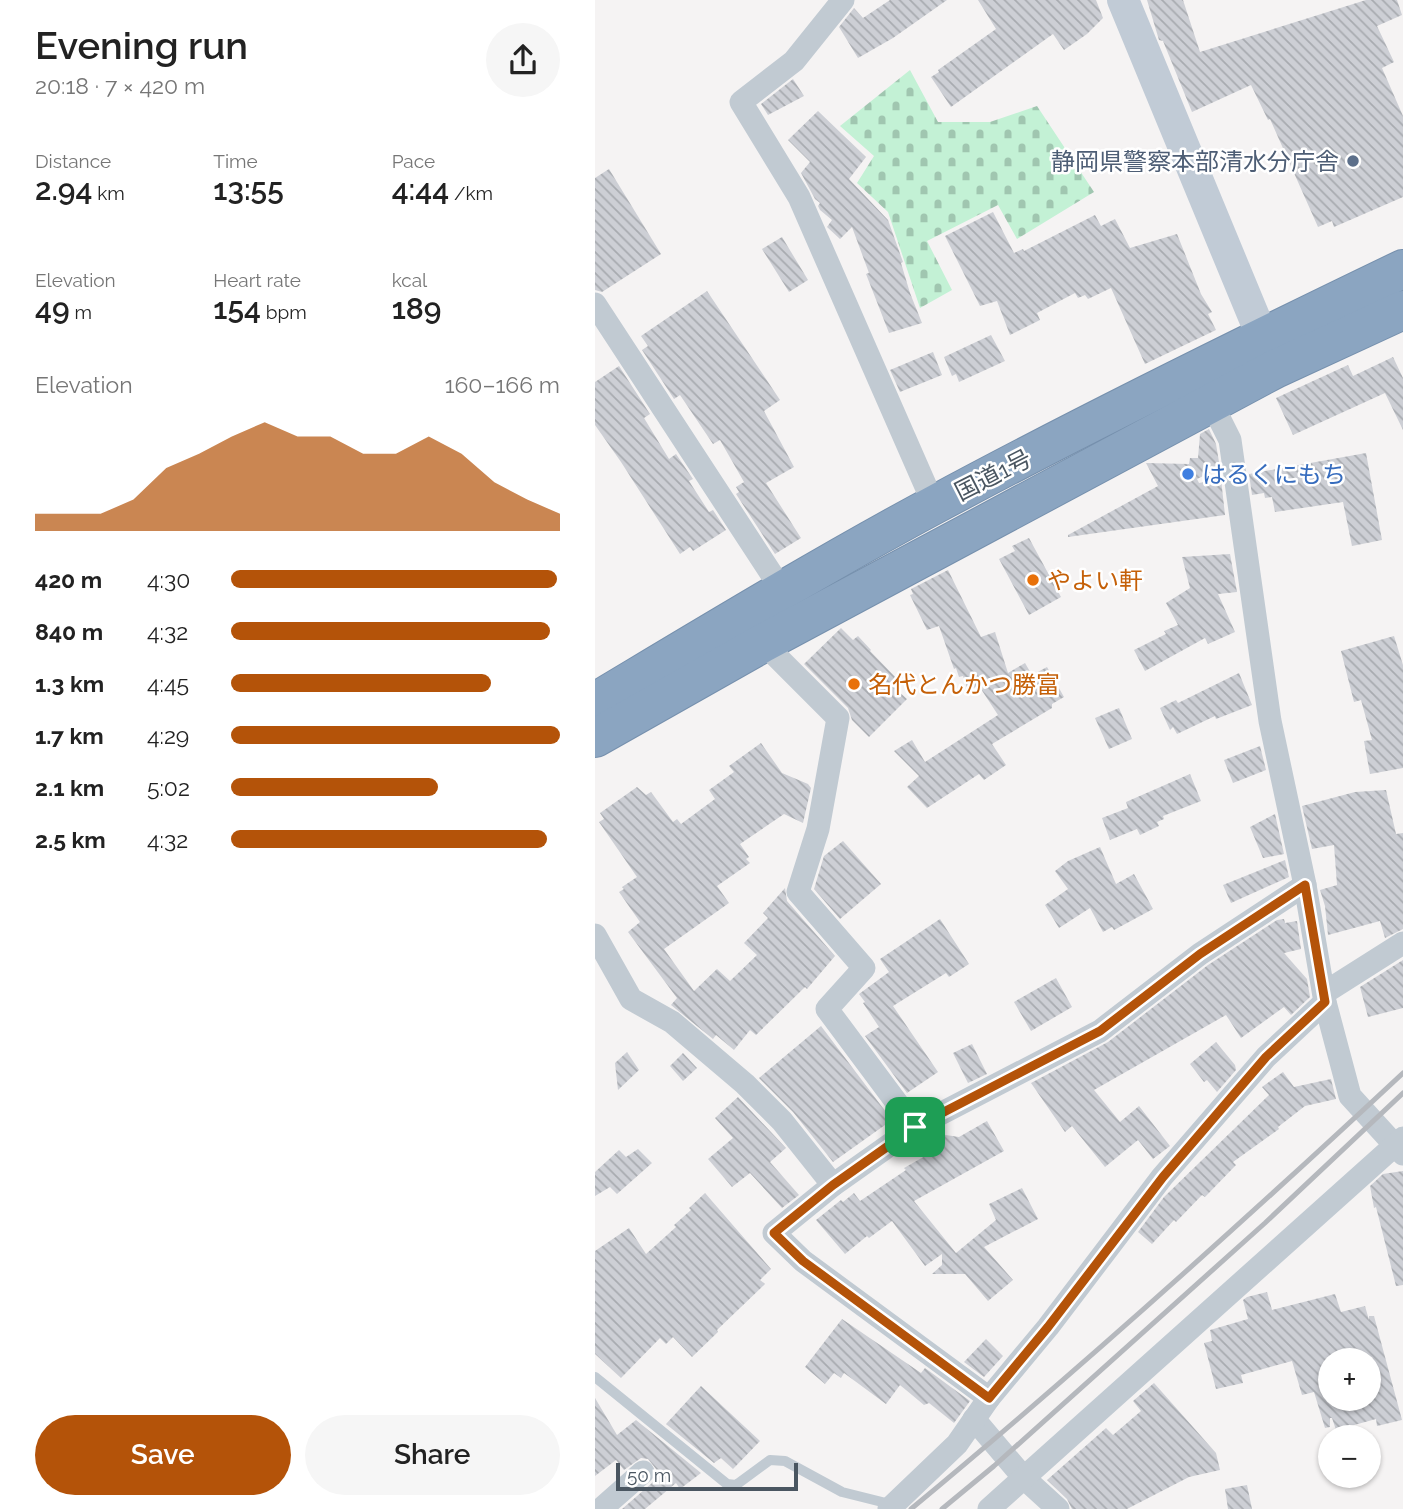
<!DOCTYPE html>
<meta charset="utf-8">
<style>
body{margin:0;font-family:Raleway,"Noto Sans JP",sans-serif;background:#f6f6f6;color:#222;height:100vh;display:flex;flex-direction:column;font-size:26px;white-space:nowrap}
*{box-sizing:border-box;margin:0}
p{font-size:23px;color:#767676}
.icon{flex:none;width:38px;height:38px;fill:none;stroke:currentColor;stroke-width:2;stroke-linecap:round;stroke-linejoin:round}
.map{position:relative;flex:1;overflow:hidden}
.side{display:flex;flex-direction:column;background:#fff;width:595px}
.side>*{flex:none}
.buttons{position:absolute;left:723px;top:1348px;display:grid;gap:14px}
.buttons a{display:grid;place-items:center;width:63px;height:63px;border-radius:50%;background:#fff;box-shadow:0 2px 5px #0004;font-size:35px}
.scale{position:absolute;left:21px;bottom:18px;width:182px;box-sizing:border-box;padding-left:7px;border:4px solid #4a5661;border-top:0;font-size:19px;line-height:24px;white-space:nowrap;color:#4a5661;-webkit-text-stroke:5px #fff;paint-order:stroke}
.pin{position:absolute;display:grid;place-items:center;width:60px;height:60px;color:#fff;margin:-30px;border-radius:14px;box-shadow:0 4px 10px #0006}
.round{display:grid;place-items:center;flex:none;width:74px;height:74px;border-radius:37px;background:#f6f6f6}
.summary{display:flex;align-items:center;justify-content:space-between;height:119px;padding:0 35px}
h1{font-size:38px;font-weight:600;line-height:52px}
.stats{display:grid;grid-template-columns:repeat(3,1fr);gap:10px;height:119px;padding:7px 35px}
.stats div{display:grid;align-content:center}
.stats b{font-size:30px;font-weight:600}
.stats small{font-size:19px;font-weight:400}
.stats p{font-size:19px}
.chart{height:196px;padding:14px 35px}
.chart p{display:flex;justify-content:space-between}
.chart svg{width:100%;height:126px;margin-top:7px;fill:#b45309;opacity:.7}
.action{display:flex;gap:14px;margin-top:auto;padding:14px 35px}
.action a{flex:1;height:80px;border-radius:42px;background:#b45309;color:#fff;font-size:28px;font-weight:600;line-height:80px;text-align:center}
.action a+a{background:#f6f6f6;color:#222}
ul{padding:0 35px;list-style:none;font-size:23px}
li{display:grid;grid-template-columns:112px 84px 1fr;align-items:center;height:52px}
li i{height:18px;border-radius:9px;background:#b45309}
main{display:flex;flex:1;min-height:0}
.map>svg:first-child{display:block}
.cemetery{fill:url(#cemetery-stones)}
.building{fill:url(#building-back-hatch);fill-rule:evenodd}
.lines{fill:none;stroke-linecap:round;stroke-linejoin:round}
.highway-casing{stroke:#7690ad;stroke-width:40}
.lane{stroke:#c1cad2;stroke-width:10}
.street{stroke:#c1cad2;stroke-width:23}
.secondary{stroke:#c1cbd6;stroke-width:32}
.highway{stroke:#8ba5c1;stroke-width:38}
.rail{stroke:#b5b8bd;stroke-width:5}
.route-casing{stroke:#fff;stroke-width:14}
.route{stroke:#b45309;stroke-width:9}
.service-dot{fill:#5c6f8a;stroke:#fff;stroke-width:2.5}
.shop-dot{fill:#3f7fe0;stroke:#fff;stroke-width:2.5}
.food-dot{fill:#e8710a;stroke:#fff;stroke-width:2.5}
.labels{text-anchor:middle;dominant-baseline:central;stroke-width:5;stroke-linejoin:round;paint-order:stroke}
.service-label{font-size:24px;fill:#4e5e75;stroke:#fff;text-anchor:end}
.shop-label{font-size:24px;fill:#366cbe;stroke:#fff;text-anchor:start}
.street-label{font-size:24px;fill:#4a5661;stroke:#fff}
.food-label{font-size:24px;fill:#c56008;stroke:#fff;text-anchor:start}
</style>
<main>
<section class="side">
<div class="summary"><div><h1>Evening run</h1><p>20:18 · 7 × 420 m</p></div><a class="round"><svg class="icon" aria-label="share" viewBox="0 0 24 24"><path d="M12 15V3M7 8l5-5 5 5M5 13v7h14v-7"/></svg></a></div>
<div class="stats">
<div><p>Distance</p><b>2.94<small> km</small></b></div>
<div><p>Time</p><b>13:55</b></div>
<div><p>Pace</p><b>4:44<small> /km</small></b></div>
</div>
<div class="stats">
<div><p>Elevation</p><b>49<small> m</small></b></div>
<div><p>Heart rate</p><b>154<small> bpm</small></b></div>
<div><p>kcal</p><b>189</b></div>
</div>
<div class="chart"><p><span>Elevation</span>160–166 m</p>
<svg viewBox="0 0 160 44" preserveAspectRatio="none"><path d="M0 44V38L10 38L20 38L30 33L40 22L50 17L60 11L70 6L80 11L90 11L100 17L110 17L120 11L130 17L140 27L150 33L160 38V44z"/></svg>
</div>
<ul>
<li><b>420 m</b>4:30<i style="width:99%"></i></li>
<li><b>840 m</b>4:32<i style="width:97%"></i></li>
<li><b>1.3 km</b>4:45<i style="width:79%"></i></li>
<li><b>1.7 km</b>4:29<i style="width:100%"></i></li>
<li><b>2.1 km</b>5:02<i style="width:63%"></i></li>
<li><b>2.5 km</b>4:32<i style="width:96%"></i></li>
</ul>
<div class="action"><a>Save</a><a>Share</a></div>
</section>
<div class="map">
<svg width="808" height="1509" viewBox="0 0 808 1509">
<defs>
<pattern id="cemetery-stones" width="16" height="16" patternUnits="userSpaceOnUse" patternTransform="scale(1.75)"><rect width="16" height="16" fill="#c3f1d5"/><path d="M2 7V4a2 2 0 0 1 4 0v3zM10 15v-3a2 2 0 0 1 4 0v3z" fill="#a0c6b0"/></pattern>
<pattern id="building-back-hatch" width="6" height="6" patternUnits="userSpaceOnUse" patternTransform="scale(1.75)"><rect width="6" height="6" fill="#cdcfd5"/><path d="M-1 5l2 2M0 0l6 6M5-1l2 2" fill="none" stroke="#a8abb0"/></pattern>
</defs>
<rect width="100%" height="100%" fill="#f5f3f3"/>
<!-- cemetery -->
<polygon class="cemetery" points="315,70 343,122 395,122 442,106 499,192 422,239 403,205 332,241 357,290 325,308 293,212 262,183 279,156 245,126"/>
<!-- building -->
<g class="building">
<polygon points="295,0 352,0 298,38 263,58 244,27 259,8 268,18"/>
<polygon points="383,0 501,0 508,18 492,34 469,50 458,34 356,107 336,77 344,72 343,70 401,29"/>
<polygon points="552,0 588,0 605,52 771,0 802,0 807,15 782,26 799,62 787,68 808,116 808,197 739,227 737,221 723,227 675,119 673,120 656,85 597,112 568,41 564,40"/>
<polygon points="198,79 209,96 173,115 166,104"/>
<polygon points="223,111 271,157 254,179 293,220 308,262 306,263 315,293 327,323 294,333 271,274 274,273 257,227 245,239 232,227 237,220 225,210 223,206 225,203 220,199 206,173 215,162 193,140"/>
<polygon points="14,169 66,254 7,292 0,290 0,178"/>
<polygon points="398,212 419,253 428,249 429,251 500,215 506,226 520,219 535,248 582,234 606,294 617,312 613,314 621,330 550,364 516,288 493,299 490,295 483,298 480,293 442,313 445,320 415,335 402,301 385,306 350,236"/>
<polygon points="187,237 213,280 194,292 167,249"/>
<polygon points="112,291 185,400 169,411 199,467 171,483 206,538 180,554 141,494 144,492 141,487 149,482 125,440 118,444 85,395 79,399 47,350 53,346 46,336"/>
<polygon points="396,335 410,361 364,382 361,374 357,376 349,357"/>
<polygon points="338,352 347,375 305,392 295,370"/>
<polygon points="798,357 808,378 808,430 790,393 698,435 681,398 753,365 758,376"/>
<polygon points="24,366 55,414 49,418 74,459 81,454 98,479 94,481 114,512 118,510 131,530 98,551 95,547 85,554 26,462 0,425 0,382"/>
<polygon points="614,429 621,444 625,468 602,479 604,483 626,479 630,515 473,537 473,535 563,486 551,463 594,464 595,458 603,458 605,434"/>
<polygon points="771,453 787,540 757,546 748,502 680,512 677,497 670,498 669,493 657,495 654,474"/>
<polygon points="434,538 466,597 434,615 404,559 420,551 417,546"/>
<polygon points="635,554 642,592 623,594 640,632 613,644 610,638 550,671 539,650 571,634 569,631 583,625 571,603 595,588 587,557"/>
<polygon points="353,570 386,637 400,632 413,673 430,663 437,675 452,667 469,697 457,704 457,708 397,744 411,765 389,780 384,774 332,808 312,787 324,776 299,751 317,740 330,762 403,715 384,686 373,690 368,676 364,677 361,668 359,669 344,626 332,630 315,595 318,594 316,589"/>
<polygon points="246,628 258,640 263,636 276,650 275,651 306,683 301,689 312,699 274,737 257,720 253,708 209,664"/>
<polygon points="799,636 808,665 808,768 775,774 769,741 777,740 766,700 759,702 746,651"/>
<polygon points="644,673 657,705 621,719 620,716 582,734 578,727 575,730 565,708 581,700 583,703"/>
<polygon points="524,708 537,739 514,749 500,718"/>
<polygon points="166,743 187,773 213,784 216,788 208,823 189,814 145,844 154,857 151,859 155,863 122,886 134,903 69,949 99,991 122,969 135,981 162,955 149,943 173,918 168,913 190,888 192,901 240,956 212,989 210,987 161,1035 155,1030 139,1050 121,1035 118,1039 76,1005 82,998 33,932 45,922 24,892 29,889 27,887 42,877 4,822 9,819 5,813 42,787 51,795 56,792 78,822 82,819 86,824 120,799 114,790 139,772 134,766"/>
<polygon points="665,746 671,770 638,783 629,760"/>
<polygon points="595,774 606,801 568,816 569,819 562,822 564,826 545,835 542,829 515,840 507,818 533,808 531,802"/>
<polygon points="791,790 801,834 808,833 808,929 790,938 785,921 733,935 730,906 725,890 742,885 739,845 717,849 707,806 760,792"/>
<polygon points="680,814 689,854 668,858 655,827"/>
<polygon points="248,841 286,884 245,919 219,889 229,856"/>
<polygon points="505,847 521,884 539,874 558,909 519,930 517,927 508,932 495,908 464,928 450,905 473,889 460,871 473,861"/>
<polygon points="690,860 694,877 636,903 628,885"/>
<polygon points="345,919 374,964 354,977 351,973 298,1006 343,1072 312,1093 270,1036 284,1027 268,1003 270,1002 264,994 294,972 285,959"/>
<polygon points="689,919 690,923 702,921 706,949 689,953 712,979 715,997 696,1015 689,1007 646,1038 631,1015 499,1090 525,1122 544,1106 575,1146 558,1159 543,1140 510,1167 477,1126 470,1132 436,1083 513,1042 613,965 682,920"/>
<polygon points="808,960 808,1008 773,1017 765,987"/>
<polygon points="461,978 477,1007 436,1031 419,1002"/>
<polygon points="226,1026 297,1120 238,1162 198,1112 164,1078"/>
<polygon points="621,1042 640,1065 641,1070 622,1092 612,1080 609,1082 595,1064"/>
<polygon points="377,1044 392,1074 373,1083 358,1053"/>
<polygon points="32,1052 44,1070 23,1090 20,1063"/>
<polygon points="88,1053 102,1068 88,1081 75,1066"/>
<polygon points="688,1072 699,1087 736,1079 741,1099 710,1106 683,1127 684,1129 638,1162 641,1165 610,1197 607,1195 581,1222 579,1220 557,1244 543,1232 569,1197 674,1095 667,1087"/>
<polygon points="143,1097 191,1148 175,1162 204,1195 187,1208 155,1173 137,1187 113,1159 138,1138 120,1118"/>
<polygon points="392,1121 409,1151 319,1201 361,1253 401,1220 394,1204 427,1188 443,1219 389,1247 418,1280 393,1301 370,1274 337,1274 347,1265 347,1254 330,1266 297,1221 274,1238 272,1236 250,1254 221,1220 246,1200 248,1202 259,1193 265,1201 311,1170 309,1168 332,1155 344,1134 364,1137"/>
<polygon points="43,1149 57,1163 22,1194 15,1187 0,1196 0,1172 24,1150 31,1157"/>
<polygon points="808,1171 808,1285 801,1286 781,1207 779,1208 775,1186 788,1174"/>
<polygon points="110,1193 176,1269 165,1280 170,1284 122,1330 123,1332 97,1357 78,1337 71,1344 65,1338 26,1378 0,1354 0,1251 34,1228 51,1254 81,1227 79,1225 96,1210 94,1208"/>
<path d="M 672,1292 L 677,1310 L 740,1294 L 746,1312 L 770,1306 L 774,1320 L 774,1316 L 779,1316 L 807,1420 L 782,1426 L 781,1419 L 741,1430 L 737,1418 L 735,1418 L 735,1427 L 730,1428 L 719,1392 L 707,1395 L 697,1361 L 646,1375 L 648,1383 L 621,1389 L 609,1343 L 617,1341 L 615,1330 L 653,1319 L 648,1300 L 652,1297 ZM 735,1360 L 774,1360 L 774,1398 L 735,1398 Z"/>
<polygon points="247,1319 326,1373 330,1368 375,1401 359,1423 334,1403 329,1405 305,1385 291,1404 249,1373 246,1378 239,1373 230,1384 210,1367"/>
<polygon points="391,1339 408,1356 389,1377 369,1362"/>
<polygon points="559,1383 621,1453 625,1470 594,1477 532,1509 477,1509 472,1499 452,1480 511,1428 518,1435 546,1411 538,1401"/>
<polygon points="106,1386 165,1441 138,1469 126,1458 119,1463 71,1424"/>
<polygon points="0,1398 22,1435 41,1420 106,1473 85,1489 81,1483 50,1509 27,1509 57,1483 61,1476 61,1469 53,1459 46,1458 29,1470 21,1460 0,1476"/>
<polygon points="652,1485 657,1509 633,1509 630,1489"/>
</g>
<g class="lines">
<defs>
<g id="highway">
<path d="M 0,702 C 112,635 224,567 339,505 C 493,422 650,345 808,269"/>
<polyline points="0,738 168,643 680,369 808,310"/>
</g>
</defs>
<!-- highway casing -->
<use href="#highway" class="highway-casing"/>
<!-- lane -->
<polyline class="lane" points="0,1377 132,1484 141,1485 175,1460 190,1461 247,1492 291,1503 297,1507"/>
<!-- street -->
<g class="street">
<polyline points="248,0 199,61 146,102 204,197 339,505"/>
<polyline points="0,304 187,590"/>
<polyline points="617,404 635,440 675,721 710,885 730,1002 755,1096 808,1154"/>
<polyline points="168,643 243,718 223,829 203,892 269,968 232,1009 320,1127"/>
<polyline points="0,935 36,999 77,1022 150,1084 187,1121 238,1185"/>
<polyline points="729,993 808,943"/>
<polyline points="394,1398 208,1261 179,1233 238,1185 320,1127 505,1031 605,954 710,885"/>
<polyline points="379,1419 429,1478 463,1509"/>
<polyline points="6,1509 48,1472"/>
<polyline points="294,1509 362,1444 394,1398 453,1327 567,1177 671,1057 730,1002"/>
<polyline points="394,1509 808,1138"/>
</g>
<!-- secondary -->
<polyline class="secondary" points="528,0 676,358"/>
<!-- highway -->
<use href="#highway" class="highway"/>
<!-- rail -->
<g class="rail">
<path d="M 316,1509 C 485,1369 648,1222 808,1073"/>
<polyline points="347,1509 399,1466 670,1223 808,1093"/>
</g>
</g>
<g class="lines">
<defs>
<polygon id="route" points="710,885 730,1002 671,1057 568,1177 453,1327 394,1398 208,1261 179,1233 238,1185 320,1127 505,1031 605,954"/>
</defs>
<!-- route casing -->
<use href="#route" class="route-casing"/>
<!-- route -->
<use href="#route" class="route"/>
</g>
<!-- markers -->
<circle class="service-dot" cx="758" cy="161" r="7"/>
<circle class="shop-dot" cx="593" cy="474" r="7"/>
<g class="food-dot">
<circle cx="438" cy="580" r="7"/>
<circle cx="259" cy="684" r="7"/>
</g>
<g class="labels">
<!-- service labels -->
<g class="service-label">
<text x="744" y="161">静岡県警察本部清水分庁舎</text>
</g>
<!-- shop labels -->
<g class="shop-label">
<text x="607" y="474">はるくにもち</text>
</g>
<!-- street labels -->
<g class="street-label">
<text transform="translate(398 475) rotate(-27)">国道1号</text>
</g>
<!-- food labels -->
<g class="food-label">
<text x="452" y="580">やよい軒</text>
<text x="273" y="684">名代とんかつ勝富</text>
</g>
</g>
</svg>
<div class="buttons">
<a>+</a>
<a>−</a>
</div>
<div class="scale">50 m</div>
<div class="pin" style="left:320px;top:1127px;background:#1e9e55"><svg class="icon" aria-label="arrive" viewBox="0 0 24 24"><path d="M6 21V4h12l-3 4 3 4H6"/></svg></div>
</div>
</main>
